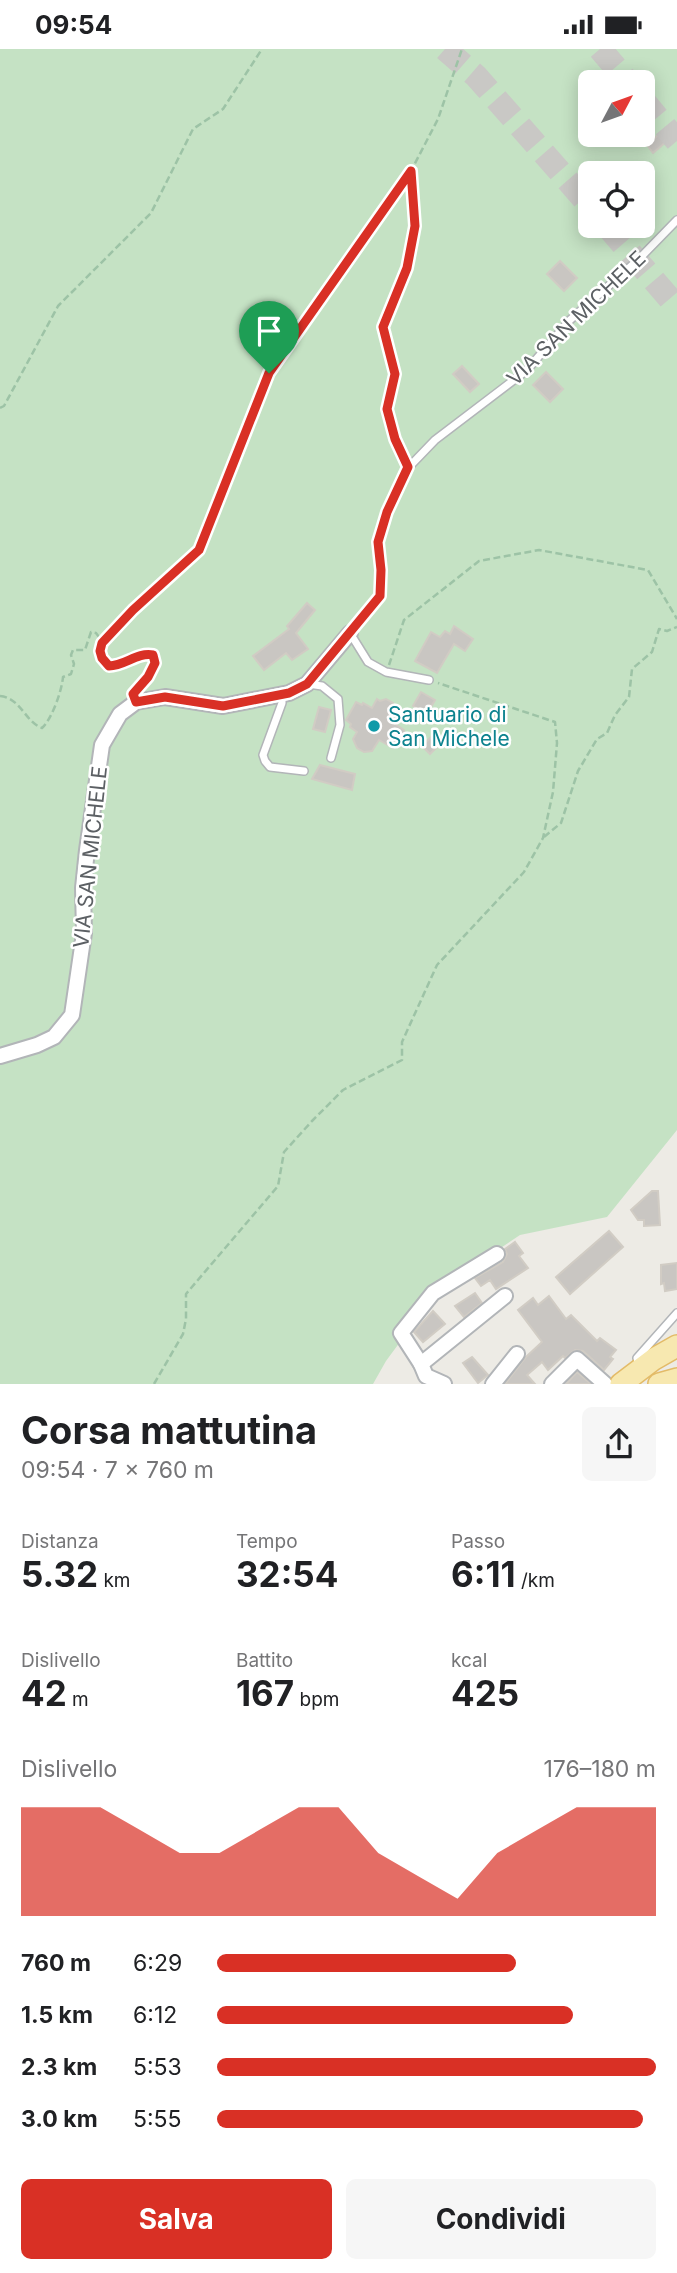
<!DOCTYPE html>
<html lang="it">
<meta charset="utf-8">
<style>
body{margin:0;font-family:Inter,sans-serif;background:#f6f6f6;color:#202124;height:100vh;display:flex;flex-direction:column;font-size:26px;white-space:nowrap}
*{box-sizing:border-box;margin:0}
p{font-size:23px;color:#757577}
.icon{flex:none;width:38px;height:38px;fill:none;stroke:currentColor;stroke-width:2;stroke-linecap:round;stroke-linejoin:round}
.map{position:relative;height:1335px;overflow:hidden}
.details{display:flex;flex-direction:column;background:#fff;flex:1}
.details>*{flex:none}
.needle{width:46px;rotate:49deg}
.fabs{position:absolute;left:578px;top:21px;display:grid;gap:14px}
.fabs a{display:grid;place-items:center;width:77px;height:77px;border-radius:10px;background:#fff;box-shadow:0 4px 18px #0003;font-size:35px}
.pin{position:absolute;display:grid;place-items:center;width:60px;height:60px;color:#fff;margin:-72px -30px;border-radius:50% 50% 50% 0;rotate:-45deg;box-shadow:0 0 7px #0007}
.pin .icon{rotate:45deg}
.round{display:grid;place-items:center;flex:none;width:74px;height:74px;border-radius:10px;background:#f6f6f6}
.head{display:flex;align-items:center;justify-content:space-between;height:119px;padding:0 21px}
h1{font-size:38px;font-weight:700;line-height:52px}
.metrics{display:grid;grid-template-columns:repeat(3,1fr);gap:10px;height:119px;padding:7px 21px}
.metrics div{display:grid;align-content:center}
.metrics b{font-size:35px;font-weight:700}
.metrics small{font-size:19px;font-weight:400}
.metrics p{font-size:19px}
.chart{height:196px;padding:14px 21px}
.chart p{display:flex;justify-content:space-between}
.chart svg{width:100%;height:126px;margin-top:7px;fill:#d93025;opacity:.7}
.button{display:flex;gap:14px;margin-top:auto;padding:14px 21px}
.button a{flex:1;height:80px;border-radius:10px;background:#d93025;color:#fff;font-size:28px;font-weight:700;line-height:80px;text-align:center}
.button a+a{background:#f6f6f6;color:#202124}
ul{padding:0 21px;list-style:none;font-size:23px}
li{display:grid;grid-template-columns:112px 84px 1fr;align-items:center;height:52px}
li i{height:18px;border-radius:9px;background:#d93025}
.status{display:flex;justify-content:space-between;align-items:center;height:49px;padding:0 35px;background:#fff;direction:ltr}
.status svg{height:19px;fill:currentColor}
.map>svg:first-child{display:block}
.green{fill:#c5e2c4;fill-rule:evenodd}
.building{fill:#c9c6c2;stroke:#d1ccc4;stroke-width:2}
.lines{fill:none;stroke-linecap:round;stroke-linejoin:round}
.highway-tunnel{stroke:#c9c8c5;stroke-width:24;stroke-dasharray:24 12;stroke-linecap:butt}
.lane-casing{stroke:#b2b5b8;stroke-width:10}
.street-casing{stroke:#b2b5b8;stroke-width:18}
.primary-casing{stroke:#e3bb68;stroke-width:24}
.path{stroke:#9dc3a6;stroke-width:2.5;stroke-dasharray:7 3.5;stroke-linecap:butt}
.lane{stroke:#fff;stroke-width:7}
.street{stroke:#fff;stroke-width:14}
.primary{stroke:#f7e8b0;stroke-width:21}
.route-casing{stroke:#fff;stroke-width:14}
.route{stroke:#d93025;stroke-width:9}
.culture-dot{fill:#0f9aa8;stroke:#fff;stroke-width:2.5}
.labels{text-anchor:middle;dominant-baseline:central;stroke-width:5;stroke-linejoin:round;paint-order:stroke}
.street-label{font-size:21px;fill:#5c6064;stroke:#fff}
.culture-label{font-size:21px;fill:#0d838f;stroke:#fff;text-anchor:start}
</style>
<div class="status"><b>09:54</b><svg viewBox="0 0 49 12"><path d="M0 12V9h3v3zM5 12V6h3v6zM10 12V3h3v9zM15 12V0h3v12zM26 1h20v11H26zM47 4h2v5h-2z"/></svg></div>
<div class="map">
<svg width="677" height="1335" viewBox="0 0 677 1335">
<rect width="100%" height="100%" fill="#edebe5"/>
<!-- green -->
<path class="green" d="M 0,0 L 677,0 L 677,1081 L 607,1168 L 520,1186 L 439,1240 L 386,1312 L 373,1335 L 0,1335 ZM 590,33 L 642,33 L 642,86 L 590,86 ZM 590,124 L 642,124 L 642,177 L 590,177 Z"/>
<!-- building -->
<g class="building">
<polygon points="666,79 673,87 653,104 647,96"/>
<polygon points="560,212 577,229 564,242 547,225"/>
<polygon points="462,317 479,335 470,343 453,325"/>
<polygon points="546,323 563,340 550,353 533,336"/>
<polygon points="307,554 315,561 296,584 308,600 292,611 286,604 264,621 253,607 289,580 287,577"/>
<polygon points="454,577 473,590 465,602 454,595 437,624 415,612 431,583 440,588 445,582 450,585"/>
<polygon points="421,643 435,651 427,665 413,657"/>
<polygon points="377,650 380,652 386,650 393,654 395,663 391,672 404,681 406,689 401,697 393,699 379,691 372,702 364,703 357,699 353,690 357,683 350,678 351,675 346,671 356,653 362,656 363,654 372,659"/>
<polygon points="319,658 331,661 325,683 313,680"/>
<polygon points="432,687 441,694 430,705 422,697"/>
<polygon points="320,716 355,725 352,741 312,730"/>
<polygon points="652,1142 658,1142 660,1176 644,1177 644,1171 638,1171 631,1161"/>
<polygon points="609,1182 623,1198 570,1245 556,1228"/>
<polygon points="515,1193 523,1204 519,1207 528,1219 496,1240 490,1231 481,1237 475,1229 503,1213 507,1205 505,1200"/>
<polygon points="677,1214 677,1240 665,1242 664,1234 661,1235 661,1216"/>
<polygon points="475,1244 482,1254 464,1268 455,1257"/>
<polygon points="549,1247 566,1270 571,1266 597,1292 600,1289 616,1301 610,1308 613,1310 604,1321 583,1302 575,1301 565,1309 563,1307 548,1321 542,1313 527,1326 535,1335 505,1335 526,1308 542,1293 518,1261 533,1249 538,1256"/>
<polygon points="433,1262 445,1275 423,1293 414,1283"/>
<polygon points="472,1308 488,1326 478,1334 463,1314"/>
<polygon points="577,1323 591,1335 566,1335"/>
</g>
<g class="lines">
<!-- highway-tunnel -->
<g class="highway-tunnel">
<polyline points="445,0 476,27 590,157"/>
<polyline points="600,0 628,33"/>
<polyline points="642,50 677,92"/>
<polyline points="607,177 677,258"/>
</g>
<defs>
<g id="lane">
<polyline points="429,631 386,623 368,613 350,584 380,547 381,521 378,493 388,463 409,418 435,391 527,321 570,271 639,210 677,171"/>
<polyline points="308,635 322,637 338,650 340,676 331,709"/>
<polyline points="282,646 282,654 263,706 265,712 270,718 304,722"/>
<polyline points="639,1317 637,1309 677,1264"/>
</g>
<g id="street">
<polyline points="0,1007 37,996 54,988 72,966 84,884 83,839 87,801 102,696 120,665 136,653 165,648 223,657 289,644 307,635 350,584"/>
<polyline points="421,1315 401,1284 433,1244 497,1205"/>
<polyline points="444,1335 426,1327 421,1315 505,1247"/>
<polyline points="493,1335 517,1305"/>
<polyline points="552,1335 577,1310 605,1335"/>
</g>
<g id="primary">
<polyline points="621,1335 654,1310 677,1297"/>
<polyline points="659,1335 677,1330"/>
</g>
</defs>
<!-- lane casing -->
<use href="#lane" class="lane-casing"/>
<!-- street casing -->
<use href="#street" class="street-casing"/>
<!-- primary casing -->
<use href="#primary" class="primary-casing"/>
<!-- path -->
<g class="path">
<polyline points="0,359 4,357 58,257 151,164 193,80 223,60 262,0"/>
<polyline points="404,409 395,390 387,360 395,325 383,278 407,219 415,177 411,122"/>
<polyline points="389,616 404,571 479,512 539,501 648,521 677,570"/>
<path d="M 136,641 L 148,628 L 155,614 L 153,606 C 137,603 125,617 109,616 L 102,609 L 100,602 L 102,594 L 133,561 L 199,501 L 269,324 L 411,122 L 438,70 L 462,0"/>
<path d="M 0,647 C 21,649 25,673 42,679 C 52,670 62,641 63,628 L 71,625 L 74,615 L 71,606 L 73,601 L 85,601 L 91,583 L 96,584 L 102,592"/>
<polyline points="544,788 561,774 578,722 597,690 607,684 615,666 629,648 632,620 652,603 659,580 667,582 677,578"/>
<polyline points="154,1335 183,1285 186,1270 186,1245 278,1137 284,1103 312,1072 343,1041 402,1011 402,993 437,916 524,823 543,789 553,743 557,694 555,673 438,634"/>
</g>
<!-- lane -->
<use href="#lane" class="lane"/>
<!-- street -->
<use href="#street" class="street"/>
<!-- primary -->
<use href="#primary" class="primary"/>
</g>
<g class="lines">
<defs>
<path id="route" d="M 411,122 L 415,177 L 407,219 L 383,278 L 395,325 L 387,360 L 395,390 L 408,418 L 387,463 L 378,493 L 381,521 L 380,547 L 307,635 L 289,644 L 223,657 L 165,648 L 136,653 L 133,645 L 148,628 L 155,614 L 153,606 C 137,603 125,617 109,617 L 102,609 L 100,602 L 102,594 L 133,561 L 199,501 L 269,324 Z"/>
</defs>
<!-- route casing -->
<use href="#route" class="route-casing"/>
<!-- route -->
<use href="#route" class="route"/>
</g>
<!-- markers -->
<circle class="culture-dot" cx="374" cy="677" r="7"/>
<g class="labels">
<!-- street labels -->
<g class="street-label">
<text transform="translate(576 269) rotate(-44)">VIA SAN MICHELE</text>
<text transform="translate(90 808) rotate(-84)">VIA SAN MICHELE</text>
</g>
<!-- culture labels -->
<g class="culture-label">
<text x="388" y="665">Santuario di<tspan x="388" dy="24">San Michele</tspan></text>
</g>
</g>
</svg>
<div class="fabs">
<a><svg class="needle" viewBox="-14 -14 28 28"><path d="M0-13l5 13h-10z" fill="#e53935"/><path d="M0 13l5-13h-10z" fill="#757577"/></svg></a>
<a><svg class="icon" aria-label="locate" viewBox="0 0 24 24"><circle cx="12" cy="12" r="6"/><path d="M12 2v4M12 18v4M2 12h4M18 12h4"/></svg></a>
</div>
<div class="pin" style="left:269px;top:324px;background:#1e9e55"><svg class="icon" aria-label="arrive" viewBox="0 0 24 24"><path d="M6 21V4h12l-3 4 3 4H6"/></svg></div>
</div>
<section class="details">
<div class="head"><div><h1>Corsa mattutina</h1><p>09:54 · 7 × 760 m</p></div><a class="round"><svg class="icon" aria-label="share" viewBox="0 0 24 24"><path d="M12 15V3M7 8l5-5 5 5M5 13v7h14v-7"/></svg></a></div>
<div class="metrics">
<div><p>Distanza</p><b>5.32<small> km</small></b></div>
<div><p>Tempo</p><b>32:54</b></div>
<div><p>Passo</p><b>6:11<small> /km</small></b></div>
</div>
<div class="metrics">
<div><p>Dislivello</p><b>42<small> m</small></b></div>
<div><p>Battito</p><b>167<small> bpm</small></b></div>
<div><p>kcal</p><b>425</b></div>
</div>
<div class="chart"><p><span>Dislivello</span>176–180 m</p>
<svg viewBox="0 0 160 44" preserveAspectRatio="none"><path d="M0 44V6L10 6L20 6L30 14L40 22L50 22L60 14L70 6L80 6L90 22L100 30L110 38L120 22L130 14L140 6L150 6L160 6V44z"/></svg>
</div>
<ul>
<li><b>760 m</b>6:29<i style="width:68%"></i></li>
<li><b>1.5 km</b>6:12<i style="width:81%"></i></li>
<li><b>2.3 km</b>5:53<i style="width:100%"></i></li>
<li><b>3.0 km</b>5:55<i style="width:97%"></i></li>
</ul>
<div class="button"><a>Salva</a><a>Condividi</a></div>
</section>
